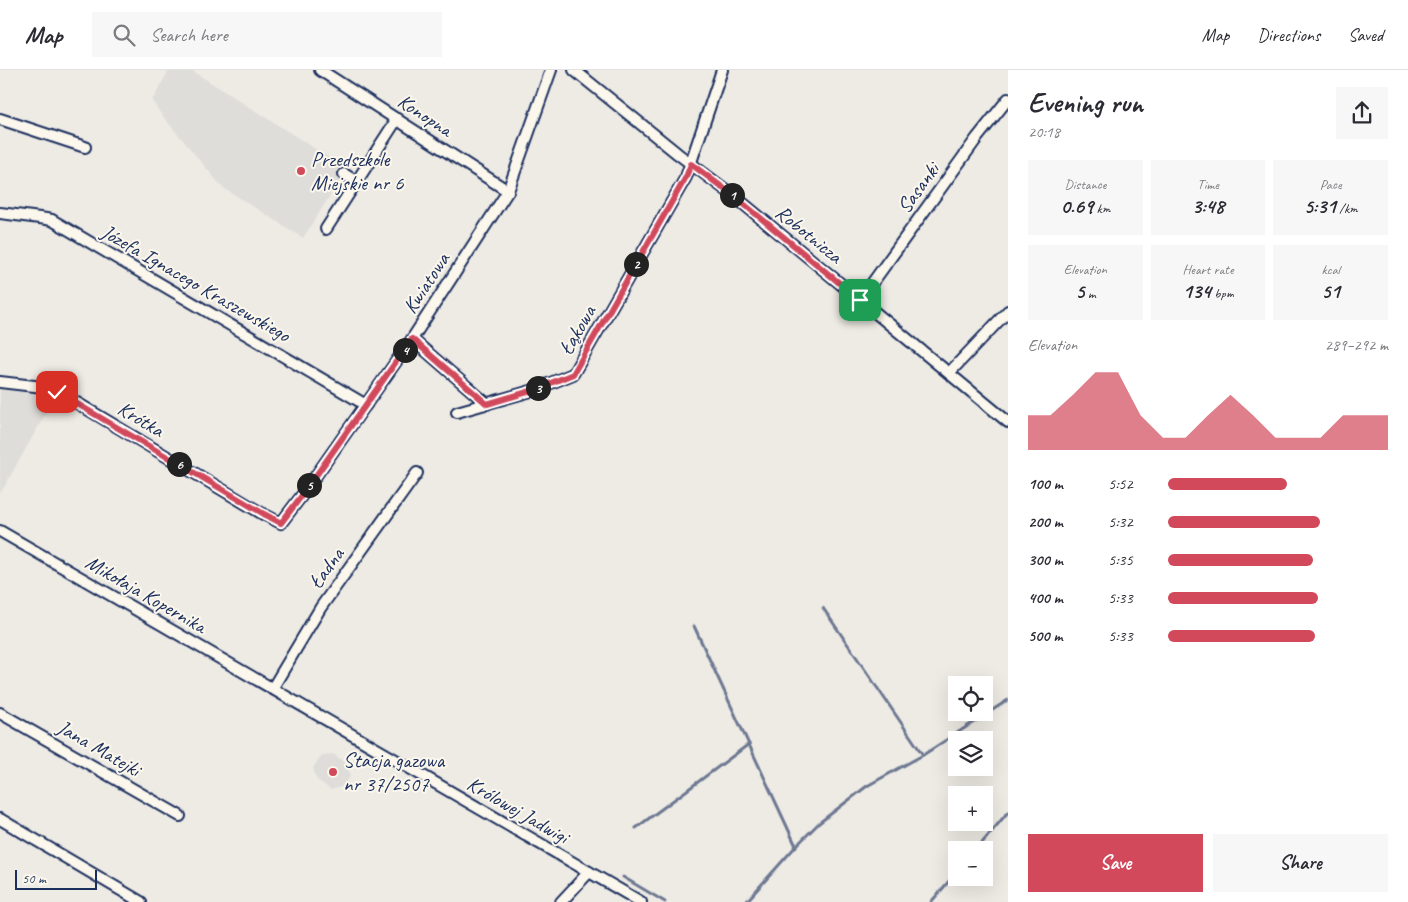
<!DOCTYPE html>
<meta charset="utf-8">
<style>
body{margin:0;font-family:Caveat,sans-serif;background:#f7f7f7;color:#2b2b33;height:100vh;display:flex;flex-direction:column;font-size:19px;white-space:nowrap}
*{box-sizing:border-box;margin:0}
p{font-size:16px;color:#7c7c81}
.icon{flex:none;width:28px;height:28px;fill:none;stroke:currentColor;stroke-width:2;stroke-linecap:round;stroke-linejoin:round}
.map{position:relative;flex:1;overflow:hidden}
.drawer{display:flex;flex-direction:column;background:#fff;width:400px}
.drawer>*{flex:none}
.fabs{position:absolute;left:948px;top:606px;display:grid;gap:10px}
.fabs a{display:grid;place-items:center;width:45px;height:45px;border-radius:0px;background:#fff;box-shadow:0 5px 20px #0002;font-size:25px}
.scale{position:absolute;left:15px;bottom:12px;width:82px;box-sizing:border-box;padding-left:5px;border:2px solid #1b2f5e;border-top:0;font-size:14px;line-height:18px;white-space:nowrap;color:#1b2f5e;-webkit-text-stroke:4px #fbf7ec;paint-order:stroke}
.pin{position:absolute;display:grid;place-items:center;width:42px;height:42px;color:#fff;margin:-21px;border-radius:10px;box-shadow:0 2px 8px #0006}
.km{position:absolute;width:25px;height:25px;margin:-12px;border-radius:50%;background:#222;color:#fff;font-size:14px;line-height:25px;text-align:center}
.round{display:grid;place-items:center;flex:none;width:52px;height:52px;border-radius:0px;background:#f7f7f7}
.overview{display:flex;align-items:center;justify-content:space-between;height:85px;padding:0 20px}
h1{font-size:28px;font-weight:700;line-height:38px}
.figures{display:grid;grid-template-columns:repeat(3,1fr);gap:8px;height:85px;padding:5px 20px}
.figures div{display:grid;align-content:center;border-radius:0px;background:#f7f7f7;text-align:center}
.figures b{font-size:21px;font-weight:700}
.figures small{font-size:14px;font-weight:400}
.figures p{font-size:14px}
.chart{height:140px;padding:10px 20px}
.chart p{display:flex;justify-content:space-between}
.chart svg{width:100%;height:90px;margin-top:5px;fill:#d1495b;opacity:.7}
.cta{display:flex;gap:10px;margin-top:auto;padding:10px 20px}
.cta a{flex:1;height:58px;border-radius:0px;background:#d1495b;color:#fff;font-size:20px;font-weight:700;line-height:58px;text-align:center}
.cta a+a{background:#f7f7f7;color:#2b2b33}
ul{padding:0 20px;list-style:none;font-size:16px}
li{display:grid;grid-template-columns:80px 60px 1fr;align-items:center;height:38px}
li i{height:12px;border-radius:6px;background:#d1495b}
header{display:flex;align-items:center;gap:30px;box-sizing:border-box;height:70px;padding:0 25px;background:#fff;border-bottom:1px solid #e1e1e2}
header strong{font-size:24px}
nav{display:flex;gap:28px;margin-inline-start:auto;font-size:18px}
.search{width:350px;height:45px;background:#f7f7f7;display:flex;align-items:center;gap:12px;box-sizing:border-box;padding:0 18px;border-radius:0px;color:#7c7c81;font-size:19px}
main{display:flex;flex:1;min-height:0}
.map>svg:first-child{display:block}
.built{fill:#deddda}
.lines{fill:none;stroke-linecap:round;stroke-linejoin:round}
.stream{stroke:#6d7892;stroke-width:3}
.street-casing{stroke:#1b2f5e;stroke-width:14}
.street{stroke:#fbf7ec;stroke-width:10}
.route-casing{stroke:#fff;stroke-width:10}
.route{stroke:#d1495b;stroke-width:6}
.poi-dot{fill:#d1495b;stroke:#fbf7ec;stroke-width:2}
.labels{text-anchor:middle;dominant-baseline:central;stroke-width:4;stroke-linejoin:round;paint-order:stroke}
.street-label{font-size:21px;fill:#1b2f5e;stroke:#fbf7ec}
.poi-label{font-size:21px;fill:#1b2f5e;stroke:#fbf7ec;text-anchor:start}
</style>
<header>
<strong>Map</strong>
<div class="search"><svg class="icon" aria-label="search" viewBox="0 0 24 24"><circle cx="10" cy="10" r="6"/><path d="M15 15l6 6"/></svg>Search here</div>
<nav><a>Map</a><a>Directions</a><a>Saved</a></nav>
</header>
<main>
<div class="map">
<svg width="1008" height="832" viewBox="0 0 1008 832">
<rect width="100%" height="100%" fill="#eeebe4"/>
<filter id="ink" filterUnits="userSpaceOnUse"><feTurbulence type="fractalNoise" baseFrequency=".02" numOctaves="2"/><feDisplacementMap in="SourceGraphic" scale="10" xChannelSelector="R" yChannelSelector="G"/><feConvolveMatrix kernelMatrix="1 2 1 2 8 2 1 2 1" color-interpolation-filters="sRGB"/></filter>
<g filter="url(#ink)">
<!-- built -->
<g class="built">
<polygon points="169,0 191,0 347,99 303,168 222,117 161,44 152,31"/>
<polygon points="0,319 32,323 54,329 0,424"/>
<polygon points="333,684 346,693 351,705 343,716 331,720 316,709 313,698 322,685"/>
</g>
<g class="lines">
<!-- stream -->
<g class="stream">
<polyline points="823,538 923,685"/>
<polyline points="694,556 796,776"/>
<polyline points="636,758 749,674"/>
<polyline points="976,780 1008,742"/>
<polyline points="623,807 665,832"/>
<polyline points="746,832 796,776 819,753 867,716 923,685 1008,630"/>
<polyline points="931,832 956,803"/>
</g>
<defs>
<g id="street">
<polyline points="320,0 508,121"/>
<polyline points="574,0 678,84 734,126 1008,352"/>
<polyline points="0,49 85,77"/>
<polyline points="344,104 357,112"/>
<polyline points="0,143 40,148 52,150 366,335"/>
<polyline points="326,159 397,49"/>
<polyline points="860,230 977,68 1008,29"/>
<polyline points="412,269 487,334"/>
<polyline points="949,303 1008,241"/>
<polyline points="0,312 43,317 62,324 263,444 281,453 303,424 412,269 508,121 551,0"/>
<polyline points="457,342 531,321 573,304 686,107 722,0"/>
<polyline points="0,461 641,832"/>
<polyline points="272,619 321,537 417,403"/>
<polyline points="0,643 180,746"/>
<polyline points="0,749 141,832"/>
<polyline points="561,832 589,802"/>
</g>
</defs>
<!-- street casing -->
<use href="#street" class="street-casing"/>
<!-- street -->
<use href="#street" class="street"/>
</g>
</g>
<g class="lines" filter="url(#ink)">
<defs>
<polyline id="route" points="57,322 264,444 281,453 303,424 412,269 487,334 531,321 573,304 686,107 691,94 734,126 860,230"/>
</defs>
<!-- route casing -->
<use href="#route" class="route-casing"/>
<!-- route -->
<use href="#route" class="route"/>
</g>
<!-- markers -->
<g class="poi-dot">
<circle cx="301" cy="101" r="5"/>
<circle cx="333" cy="702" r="5"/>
</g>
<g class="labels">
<!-- street labels -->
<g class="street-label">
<text transform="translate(425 45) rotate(33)">Konopna</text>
<text transform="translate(918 118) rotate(-54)">Sasanki</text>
<text transform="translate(809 164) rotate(39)">Robotnicza</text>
<text transform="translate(196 213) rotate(30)">Józefa Ignacego Kraszewskiego</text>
<text transform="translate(426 213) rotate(-57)">Kwiatowa</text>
<text transform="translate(577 260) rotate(-60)">Łąkowa</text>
<text transform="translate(141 349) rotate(31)">Krótka</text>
<text transform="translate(326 498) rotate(-54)">Ładna</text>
<text transform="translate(146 524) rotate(30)">Mikołaja Kopernika</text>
<text transform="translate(99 678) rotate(30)">Jana Matejki</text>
<text transform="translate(518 740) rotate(30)">Królowej Jadwigi</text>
</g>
<!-- poi labels -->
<g class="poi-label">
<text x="311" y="89">Przedszkole<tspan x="311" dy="24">Miejskie nr 6</tspan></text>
<text x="343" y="690">Stacja gazowa<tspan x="343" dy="24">nr 37/2507</tspan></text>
</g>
</g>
</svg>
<div class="fabs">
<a><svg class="icon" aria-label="locate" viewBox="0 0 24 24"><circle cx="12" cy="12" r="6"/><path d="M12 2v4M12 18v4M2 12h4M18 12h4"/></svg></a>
<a><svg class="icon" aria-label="layers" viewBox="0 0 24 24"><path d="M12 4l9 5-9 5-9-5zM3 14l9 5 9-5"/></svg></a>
<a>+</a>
<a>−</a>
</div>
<div class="scale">50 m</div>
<div class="pin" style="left:860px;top:230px;background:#1e9e55"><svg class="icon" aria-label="arrive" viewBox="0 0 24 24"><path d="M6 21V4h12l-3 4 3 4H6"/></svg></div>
<div class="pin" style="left:57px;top:322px;background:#d93025"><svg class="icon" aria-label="check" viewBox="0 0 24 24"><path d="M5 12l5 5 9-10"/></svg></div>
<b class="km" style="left:732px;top:125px">1</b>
<b class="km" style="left:636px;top:194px">2</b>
<b class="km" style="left:538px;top:318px">3</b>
<b class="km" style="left:405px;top:280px">4</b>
<b class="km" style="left:309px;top:415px">5</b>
<b class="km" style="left:179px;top:394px">6</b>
</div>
<section class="drawer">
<div class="overview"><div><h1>Evening run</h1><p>20:18</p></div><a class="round"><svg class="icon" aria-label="share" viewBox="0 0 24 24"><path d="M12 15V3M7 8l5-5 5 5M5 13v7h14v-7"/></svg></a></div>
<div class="figures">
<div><p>Distance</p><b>0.69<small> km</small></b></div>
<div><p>Time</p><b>3:48</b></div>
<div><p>Pace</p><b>5:31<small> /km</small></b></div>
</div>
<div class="figures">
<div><p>Elevation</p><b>5<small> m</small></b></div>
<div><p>Heart rate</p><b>134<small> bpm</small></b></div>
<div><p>kcal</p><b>51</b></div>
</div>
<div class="chart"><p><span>Elevation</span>289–292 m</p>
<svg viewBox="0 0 160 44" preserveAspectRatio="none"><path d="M0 44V27L10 27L20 17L30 6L40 6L50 27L60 38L70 38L80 27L90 17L100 27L110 38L120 38L130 38L140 27L150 27L160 27V44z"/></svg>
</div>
<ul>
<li><b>100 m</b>5:52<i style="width:54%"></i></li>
<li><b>200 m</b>5:32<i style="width:69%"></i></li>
<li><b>300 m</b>5:35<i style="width:66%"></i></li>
<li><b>400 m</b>5:33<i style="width:68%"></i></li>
<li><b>500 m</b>5:33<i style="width:67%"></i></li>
</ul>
<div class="cta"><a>Save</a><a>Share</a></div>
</section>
</main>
